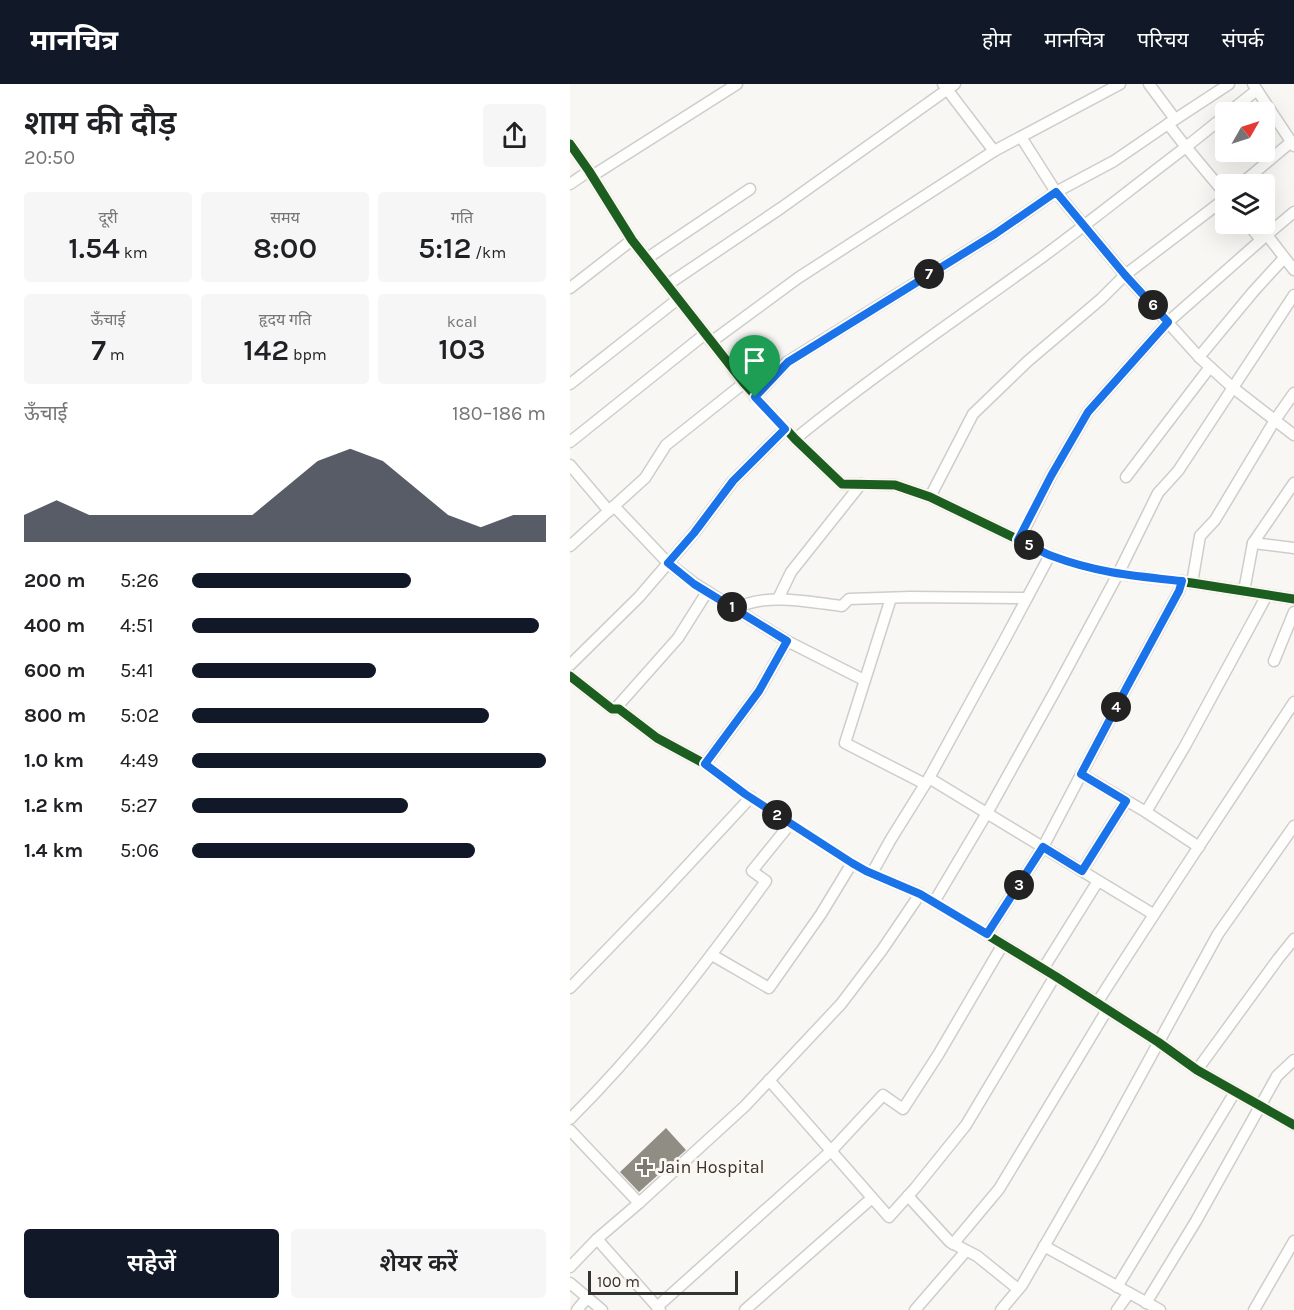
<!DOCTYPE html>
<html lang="hi">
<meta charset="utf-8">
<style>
body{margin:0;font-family:Karla,"Noto Sans Devanagari",sans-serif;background:#f6f6f6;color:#202124;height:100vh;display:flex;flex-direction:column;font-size:22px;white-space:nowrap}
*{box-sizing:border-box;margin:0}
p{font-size:20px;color:#757577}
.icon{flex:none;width:33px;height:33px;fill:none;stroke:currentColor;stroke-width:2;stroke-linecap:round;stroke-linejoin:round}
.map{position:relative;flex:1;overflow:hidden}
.details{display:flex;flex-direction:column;background:#fff;width:570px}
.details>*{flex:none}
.needle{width:39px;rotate:51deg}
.tools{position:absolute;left:645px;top:18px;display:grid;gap:12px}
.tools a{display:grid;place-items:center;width:60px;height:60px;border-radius:6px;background:#fff;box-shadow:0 6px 24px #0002;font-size:30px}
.scale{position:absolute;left:18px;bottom:15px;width:150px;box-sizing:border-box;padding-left:6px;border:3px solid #353331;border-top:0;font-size:16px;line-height:21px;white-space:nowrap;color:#353331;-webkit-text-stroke:4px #fcf7f1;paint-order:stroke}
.pin{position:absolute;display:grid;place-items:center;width:51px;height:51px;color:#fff;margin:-62px -26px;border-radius:50% 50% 50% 0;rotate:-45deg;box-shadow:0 0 6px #0007}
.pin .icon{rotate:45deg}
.km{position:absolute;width:30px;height:30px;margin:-15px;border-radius:50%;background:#222;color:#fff;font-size:16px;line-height:30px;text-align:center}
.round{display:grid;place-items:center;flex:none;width:63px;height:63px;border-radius:6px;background:#f6f6f6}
.headline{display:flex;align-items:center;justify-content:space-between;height:102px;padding:0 24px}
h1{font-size:33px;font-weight:600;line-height:45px}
.figures{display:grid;grid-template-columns:repeat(3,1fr);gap:9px;height:102px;padding:6px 24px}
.figures div{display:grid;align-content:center;border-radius:6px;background:#f6f6f6;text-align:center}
.figures b{font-size:30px;font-weight:600}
.figures small{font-size:16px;font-weight:400}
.figures p{font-size:16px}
.chart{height:168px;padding:12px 24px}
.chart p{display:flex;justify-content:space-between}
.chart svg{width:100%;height:108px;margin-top:6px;fill:#111827;opacity:.7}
.button{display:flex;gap:12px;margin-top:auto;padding:12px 24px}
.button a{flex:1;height:69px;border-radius:6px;background:#111827;color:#fff;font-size:24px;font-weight:600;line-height:69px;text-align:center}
.button a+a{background:#f6f6f6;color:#202124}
ul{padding:0 24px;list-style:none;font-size:20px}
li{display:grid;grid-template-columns:96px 72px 1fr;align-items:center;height:45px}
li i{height:15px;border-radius:8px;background:#111827}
header{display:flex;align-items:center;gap:36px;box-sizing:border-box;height:84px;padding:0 30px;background:#111827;color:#fff}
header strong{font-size:28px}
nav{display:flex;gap:33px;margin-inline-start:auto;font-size:21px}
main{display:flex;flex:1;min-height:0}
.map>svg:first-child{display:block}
.building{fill:#908e84}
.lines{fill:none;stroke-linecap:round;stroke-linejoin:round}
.minor-casing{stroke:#cfcdcb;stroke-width:13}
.minor{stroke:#fefefd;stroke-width:10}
.cycleway-casing{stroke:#fcf7f1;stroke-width:13}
.cycleway{stroke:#1b5e20;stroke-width:9}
.route-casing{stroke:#fff;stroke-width:12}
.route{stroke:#1a73e8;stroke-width:8}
.poi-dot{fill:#7a7875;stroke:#fcf7f1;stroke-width:2}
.labels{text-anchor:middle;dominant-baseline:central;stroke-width:6;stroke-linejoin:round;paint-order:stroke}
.poi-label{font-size:18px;fill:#353331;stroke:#fcf7f1;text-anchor:start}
</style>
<header>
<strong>मानचित्र</strong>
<nav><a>होम</a><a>मानचित्र</a><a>परिचय</a><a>संपर्क</a></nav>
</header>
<main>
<section class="details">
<div class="headline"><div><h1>शाम की दौड़</h1><p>20:50</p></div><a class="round"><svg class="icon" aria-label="share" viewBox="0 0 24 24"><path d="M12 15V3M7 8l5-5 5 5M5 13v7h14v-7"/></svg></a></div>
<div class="figures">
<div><p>दूरी</p><b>1.54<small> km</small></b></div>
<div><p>समय</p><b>8:00</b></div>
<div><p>गति</p><b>5:12<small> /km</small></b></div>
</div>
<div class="figures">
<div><p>ऊँचाई</p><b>7<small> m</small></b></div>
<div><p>हृदय गति</p><b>142<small> bpm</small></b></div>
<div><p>kcal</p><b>103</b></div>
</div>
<div class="chart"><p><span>ऊँचाई</span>180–186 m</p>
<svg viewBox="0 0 160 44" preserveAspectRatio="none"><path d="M0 44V33L10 27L20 33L30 33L40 33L50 33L60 33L70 33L80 22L90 11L100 6L110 11L120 22L130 33L140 38L150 33L160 33V44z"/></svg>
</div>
<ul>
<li><b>200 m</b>5:26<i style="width:62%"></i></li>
<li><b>400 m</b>4:51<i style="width:98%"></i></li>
<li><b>600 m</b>5:41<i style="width:52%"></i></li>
<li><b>800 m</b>5:02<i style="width:84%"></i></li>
<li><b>1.0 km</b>4:49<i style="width:100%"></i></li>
<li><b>1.2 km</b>5:27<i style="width:61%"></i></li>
<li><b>1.4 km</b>5:06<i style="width:80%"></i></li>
</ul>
<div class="button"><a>सहेजें</a><a>शेयर करें</a></div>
</section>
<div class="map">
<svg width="724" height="1226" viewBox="0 0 724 1226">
<rect width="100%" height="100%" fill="#f9f7f4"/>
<!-- building -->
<polygon class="building" points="96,1044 116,1066 69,1108 50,1088"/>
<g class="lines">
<defs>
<g id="minor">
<polyline points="373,0 424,67"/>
<polyline points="579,0 605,35"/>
<polyline points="683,0 724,62"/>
<polyline points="659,28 687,6"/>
<polyline points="598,40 659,0"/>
<polyline points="451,53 486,108 555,191 629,273 662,303 724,351"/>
<polyline points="0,60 19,87 62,156 174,299 225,355 272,400 325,401 360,413 480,471 516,483 548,490 622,499 724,515"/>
<polyline points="22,92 167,0"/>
<polyline points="0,100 19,87"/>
<polyline points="671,100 721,58"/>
<polyline points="697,151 724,186"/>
<polyline points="692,155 724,128"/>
<polyline points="76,175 180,105"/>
<polyline points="97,201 211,124 385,0"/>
<polyline points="0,204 62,156"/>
<polyline points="141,258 228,194 424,67 550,0"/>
<polyline points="629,273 683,208 714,174"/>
<polyline points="0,300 108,215"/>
<polyline points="185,313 217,278 425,150 486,108 544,77 598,40 616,63 656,31"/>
<path d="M 225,355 C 304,291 388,234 471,174 C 520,138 567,100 616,63 L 656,111"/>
<polyline points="0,358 135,250"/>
<polyline points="0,381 39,427"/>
<polyline points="556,393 640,283"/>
<polyline points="360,413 403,330 458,277 531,215 555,191 656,114"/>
<path d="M 44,422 L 98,479 L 124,499 L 165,525 C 195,508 239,518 272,522 L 279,515 L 340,513 L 457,514"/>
<polyline points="449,456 481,392 518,328 598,238 691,156 678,140"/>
<polyline points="683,459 724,464"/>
<polyline points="0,462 75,394 96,361 174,299"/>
<polyline points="622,499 630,452 645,436 705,336 724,309"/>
<polyline points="674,507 683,459 724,399"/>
<polyline points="321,514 275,659 355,700"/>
<polyline points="208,515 221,488 291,400"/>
<polyline points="165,525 217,557 294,596"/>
<polyline points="704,577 724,528"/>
<polyline points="0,581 69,513 124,449 163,397 215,345"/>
<polyline points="0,592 42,625 49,625 87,654 135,680 175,710 229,746 282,779 296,787 350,810 485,892 588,958 627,986 724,1041"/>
<polyline points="45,625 108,554 137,508"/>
<polyline points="135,680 189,607 217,557"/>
<polyline points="511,690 576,728 629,763"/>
<polyline points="359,694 583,830"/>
<polyline points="576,728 615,662 697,511"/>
<polyline points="512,787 556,717"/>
<polyline points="302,789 321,755 359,694 434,557 480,471"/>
<polyline points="364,818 417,729 485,607 548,490 588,409 608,387 724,211"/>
<polyline points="417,850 473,763 558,601 609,507 612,497"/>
<polyline points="142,871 199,904 251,830 282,779"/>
<polyline points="473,885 528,797"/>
<polyline points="0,904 91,810 181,713"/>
<path d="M 527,919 C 591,818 659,718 724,618"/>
<polyline points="627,986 708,875 724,855"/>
<polyline points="199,996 319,1133 346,1103 396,1041 485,892"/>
<path d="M 0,1035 C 74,961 135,881 196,797 L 182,787 L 220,740"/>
<polyline points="0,1046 69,1119 175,1022 271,920 312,866 350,810"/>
<polyline points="338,1112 380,1158 407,1172 448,1205"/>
<polyline points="69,1119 27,1155 90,1226"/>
<polyline points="383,1160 429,1105 537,926"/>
<polyline points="474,1162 590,1226"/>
<polyline points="0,1183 27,1155"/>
<polyline points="0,1199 32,1226"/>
<polyline points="547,1203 665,1008"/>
<polyline points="576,1219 626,1137 707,992 724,976"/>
<polyline points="87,1223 261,1067 313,1011 333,1025 368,971 433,860"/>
<polyline points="7,1226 17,1214"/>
<polyline points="175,1226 302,1114"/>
<polyline points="345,1226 396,1167"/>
<polyline points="431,1226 452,1201 529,1067 648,850 724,742"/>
<polyline points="547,1226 559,1209"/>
<polyline points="684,1226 724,1157"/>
</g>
</defs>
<!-- minor casing -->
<use href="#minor" class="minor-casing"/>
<!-- minor -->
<use href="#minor" class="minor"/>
<defs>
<g id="cycleway">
<polyline points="0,60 19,87 62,156 174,299 225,355 272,400 325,401 360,413 480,471 516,483 548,490 622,499 724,515"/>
<polyline points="0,592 42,625 49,625 87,654 135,680 175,710 229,746 282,779 296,787 350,810 485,892 588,958 627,986 724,1041"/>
</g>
</defs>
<!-- cycleway casing -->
<use href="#cycleway" class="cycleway-casing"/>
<!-- cycleway -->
<use href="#cycleway" class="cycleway"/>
</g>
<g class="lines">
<defs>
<path id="route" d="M 486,108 L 555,191 L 598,238 L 518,328 L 481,392 L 448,456 C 460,461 471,468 482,472 C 527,489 565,492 612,497 L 609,507 L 558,601 L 511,690 L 556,717 L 512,787 L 473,763 L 417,850 L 350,810 L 296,787 L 282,779 L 175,710 L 135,680 L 189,607 L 217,557 L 124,500 L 98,479 L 124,449 L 163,397 L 215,345 L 185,313 L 218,278 L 425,150 Z"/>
</defs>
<!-- route casing -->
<use href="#route" class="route-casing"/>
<!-- route -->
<use href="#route" class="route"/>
</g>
<!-- markers -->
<path class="poi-dot" d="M72 1074h6v6h6v6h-6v6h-6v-6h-6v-6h6z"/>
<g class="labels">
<!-- poi labels -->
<g class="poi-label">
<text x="88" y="1083">Jain Hospital</text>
</g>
</g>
</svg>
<div class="tools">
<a><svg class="needle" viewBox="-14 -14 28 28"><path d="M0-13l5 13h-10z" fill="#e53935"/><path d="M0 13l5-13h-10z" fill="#757577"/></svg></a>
<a><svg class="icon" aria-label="layers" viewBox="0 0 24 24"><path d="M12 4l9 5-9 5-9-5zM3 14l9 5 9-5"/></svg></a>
</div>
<div class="scale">100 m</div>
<div class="pin" style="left:185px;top:313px;background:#1e9e55"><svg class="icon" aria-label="arrive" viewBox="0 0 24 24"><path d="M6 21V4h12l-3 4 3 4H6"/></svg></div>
<b class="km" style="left:162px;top:523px">1</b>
<b class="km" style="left:207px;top:731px">2</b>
<b class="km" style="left:449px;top:801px">3</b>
<b class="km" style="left:546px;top:623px">4</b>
<b class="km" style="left:459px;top:461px">5</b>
<b class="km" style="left:583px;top:221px">6</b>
<b class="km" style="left:359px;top:190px">7</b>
</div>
</main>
